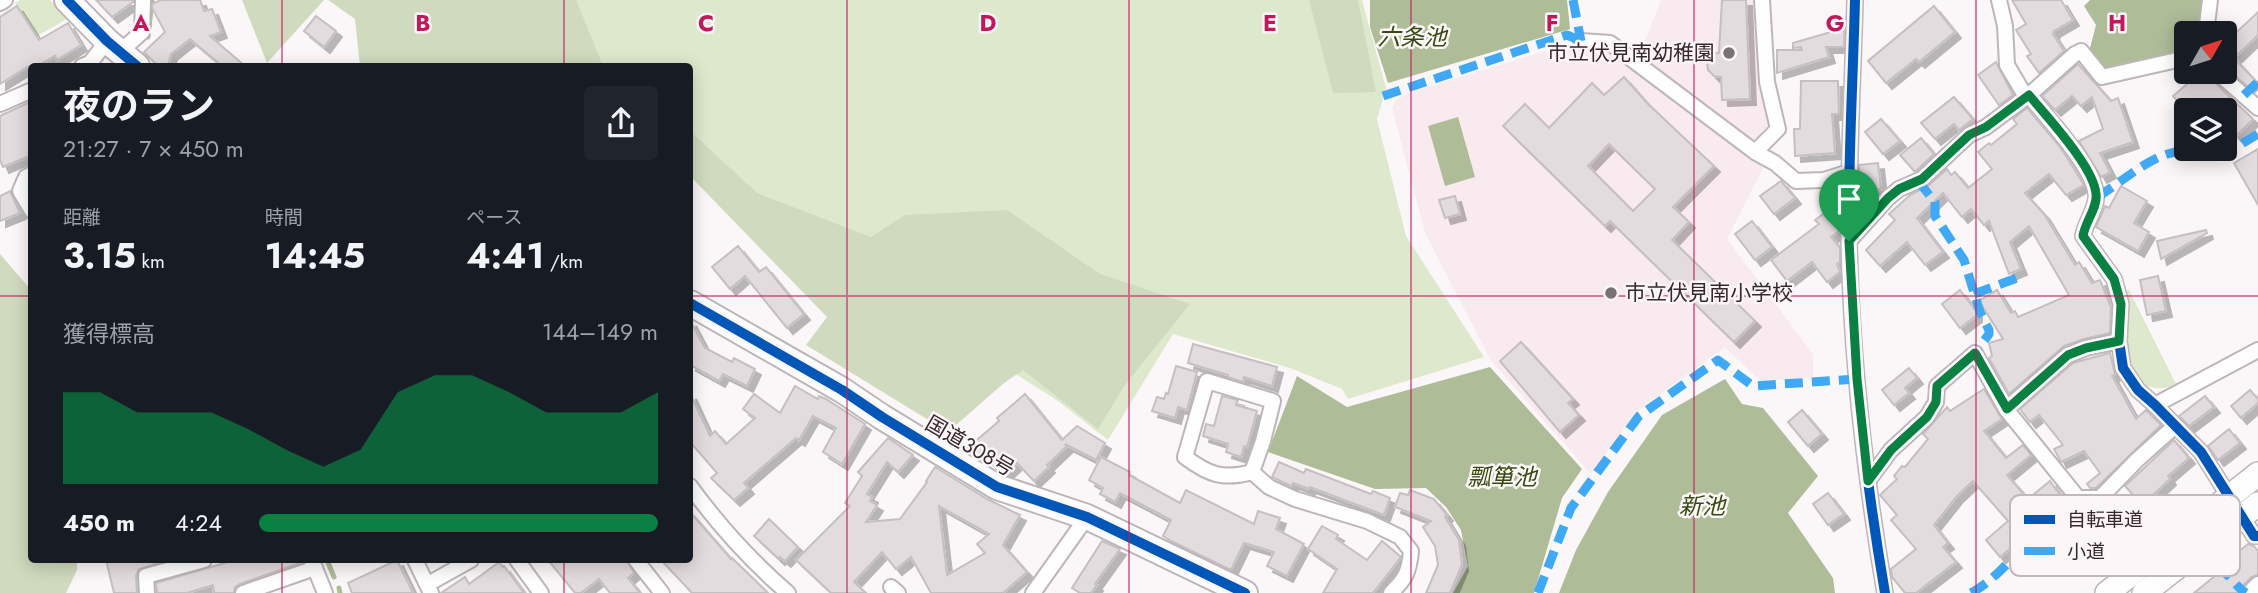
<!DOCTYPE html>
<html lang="ja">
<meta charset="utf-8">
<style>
body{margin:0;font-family:Jost,"Noto Sans JP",sans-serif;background:#20242c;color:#f1f3f6;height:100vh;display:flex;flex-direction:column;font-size:26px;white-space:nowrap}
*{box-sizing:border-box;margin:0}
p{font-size:23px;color:#9ea1a6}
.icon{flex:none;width:38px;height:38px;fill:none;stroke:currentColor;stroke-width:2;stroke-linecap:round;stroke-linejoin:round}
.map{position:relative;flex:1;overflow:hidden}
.panel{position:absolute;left:28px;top:63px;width:665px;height:500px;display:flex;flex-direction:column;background:#171b24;border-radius:7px;box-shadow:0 4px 18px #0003}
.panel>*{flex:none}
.needle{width:46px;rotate:51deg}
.tools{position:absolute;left:2174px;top:21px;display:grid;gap:14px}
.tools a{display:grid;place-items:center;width:63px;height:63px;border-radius:7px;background:#171b24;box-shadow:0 4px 18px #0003;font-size:35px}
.pin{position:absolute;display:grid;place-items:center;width:60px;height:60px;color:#fff;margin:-72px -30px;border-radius:50% 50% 50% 0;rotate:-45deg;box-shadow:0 0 7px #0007}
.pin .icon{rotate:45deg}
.round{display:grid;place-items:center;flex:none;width:74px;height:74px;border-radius:7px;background:#20242c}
.overview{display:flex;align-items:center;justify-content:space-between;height:119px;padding:0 35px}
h1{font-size:38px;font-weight:700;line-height:52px}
.metrics{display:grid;grid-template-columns:repeat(3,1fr);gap:10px;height:119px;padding:7px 35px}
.metrics div{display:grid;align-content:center}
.metrics b{font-size:35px;font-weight:700}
.metrics small{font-size:19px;font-weight:400}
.metrics p{font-size:19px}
.chart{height:196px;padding:14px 35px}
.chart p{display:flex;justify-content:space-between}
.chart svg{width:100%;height:126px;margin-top:7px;fill:#0b8043;opacity:.7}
ul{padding:0 35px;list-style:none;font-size:23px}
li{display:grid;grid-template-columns:112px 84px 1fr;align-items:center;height:52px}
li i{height:18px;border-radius:9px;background:#0b8043}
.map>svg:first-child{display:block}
.built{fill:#f9eaef}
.green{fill:#dee8cd}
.forest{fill:#d0dabe}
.water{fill:#aebc98}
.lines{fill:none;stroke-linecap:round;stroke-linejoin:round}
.stream{stroke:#aebc98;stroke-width:5}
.building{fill:#e3dcdf;stroke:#c6bfc2;stroke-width:2;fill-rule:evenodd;filter:url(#shadow)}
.minor-casing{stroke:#bdb6b9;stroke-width:18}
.primary-casing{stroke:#bdb6b9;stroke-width:26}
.trunk-casing{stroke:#bdb6b9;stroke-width:28}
.minor{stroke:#fefefe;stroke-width:14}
.primary{stroke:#fefefe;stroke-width:23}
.trunk{stroke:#fefefe;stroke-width:24}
.quiet{stroke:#3fa9f5;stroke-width:9;stroke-dasharray:18 9;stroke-linecap:butt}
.cycleway-casing{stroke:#fcf6f8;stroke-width:15}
.cycleway{stroke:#0057b8;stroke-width:10}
.route-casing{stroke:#fff;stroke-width:14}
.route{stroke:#0b8043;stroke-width:9}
.grid{fill:none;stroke:#c2185b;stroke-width:2;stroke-opacity:0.55}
.poi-dot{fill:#7a7175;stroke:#fcf6f8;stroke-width:2.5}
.labels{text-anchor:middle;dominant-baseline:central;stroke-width:5;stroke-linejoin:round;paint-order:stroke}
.poi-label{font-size:21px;fill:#35292e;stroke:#fcf6f8;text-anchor:end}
.street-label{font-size:21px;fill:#35292e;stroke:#fcf6f8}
.water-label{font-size:23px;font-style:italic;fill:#36490f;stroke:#fcf6f8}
.key{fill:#fcf6f8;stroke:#c0b8bb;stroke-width:2}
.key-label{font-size:19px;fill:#35292e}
.grid-label{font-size:23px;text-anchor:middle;font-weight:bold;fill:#c2185b;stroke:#fcf6f8;stroke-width:5;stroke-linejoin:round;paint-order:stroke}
</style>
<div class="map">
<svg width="2258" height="593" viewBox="0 0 2258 593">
<defs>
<filter id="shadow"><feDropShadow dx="6" dy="6" stdDeviation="0" flood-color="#0004"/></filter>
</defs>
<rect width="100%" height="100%" fill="#fbf7f9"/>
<!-- built -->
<g class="built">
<polygon points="1661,0 1759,0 1773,126 1752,147 1637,62"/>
<polygon points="1562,46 1593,49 1617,57 1765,164 1727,239 1813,354 1813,378 1760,381 1725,347 1636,412 1591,474 1491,361 1425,233 1392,108 1396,100 1408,93"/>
</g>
<!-- green -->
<g class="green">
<polygon points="20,0 50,0 67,19 37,36 15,3"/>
<polygon points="514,0 1362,0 1386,88 1377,119 1406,236 1484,357 1348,399 1342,389 1290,368 1173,334 1108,440 1058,401 690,166 690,66 560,66"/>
<path d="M 2129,290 L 2176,384 C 2158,394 2133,386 2128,363 C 2126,355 2128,344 2128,335 C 2128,320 2127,306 2124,291 Z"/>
</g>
<!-- forest -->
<g class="forest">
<polygon points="242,0 324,0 267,63"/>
<polygon points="328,0 576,0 603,66 360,66 355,19"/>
<polygon points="1309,0 1358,0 1376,92 1333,93"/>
<polygon points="690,131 757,193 871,237 905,215 1007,210 1100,274 1190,304 1125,385 1098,429 1023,370 1004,383 948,432 806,345 827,317 690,176"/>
<polygon points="0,254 31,290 32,560 77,560 77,570 66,593 0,593"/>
</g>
<!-- water -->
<g class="water">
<polygon points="1370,0 1567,0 1570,29 1388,83 1370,27"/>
<polygon points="2090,0 2203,0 2201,33 2186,33 2186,53 2104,73 2090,48 2096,25 2084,6"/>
<polygon points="1458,117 1475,177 1445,186 1428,126"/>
<polygon points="1490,367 1582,469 1562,498 1534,593 1453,593 1468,566 1461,530 1446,507 1426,488 1375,489 1268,452 1297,376 1347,407"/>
<polygon points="1725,379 1742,404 1763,408 1818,476 1788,513 1833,578 1835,593 1559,593 1576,550 1608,492 1662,415"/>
</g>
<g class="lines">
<!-- stream -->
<g class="stream">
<polyline points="148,37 152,0"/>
<polyline points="327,560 334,577"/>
<polyline points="339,588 340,593"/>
</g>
</g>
<!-- building -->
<g class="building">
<polygon points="96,0 133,0 133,2 112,17"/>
<polygon points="161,0 200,0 204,11 212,9 221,32 210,36 245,66 222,66 190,39 171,54 168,66 158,66 144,52 165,32 152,8 152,4"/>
<polygon points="1722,0 1746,0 1750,99 1722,100 1721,77 1714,76 1708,70 1707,63 1712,60 1711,53 1719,53"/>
<polygon points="2012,0 2061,0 2073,20 2054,31 2053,34 2064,51 2039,73 2027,56 2031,54 2016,30 2026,24"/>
<polygon points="17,6 39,40 68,23 81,45 57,60 55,56 37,66 32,66 32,70 29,66 0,84 0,17"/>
<polygon points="1934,6 1955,32 1919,62 1916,59 1886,83 1868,61"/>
<polygon points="2258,12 2258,35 2234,58 2255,80 2248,87 2224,66 2224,44"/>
<polygon points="316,16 336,31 324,47 304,31"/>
<polygon points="1831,19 1845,19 1844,47 1826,47 1829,57 1777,73 1777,50 1802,50 1801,47 1793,48 1793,43 1831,32"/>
<polygon points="1996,62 2013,95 1999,105 1978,75"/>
<polygon points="2078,64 2111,101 2118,98 2133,142 2100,153 2110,172 2101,177 2079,141 2103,129 2092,97 2081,106 2072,96 2055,110 2042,96"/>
<polygon points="2201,72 2208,72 2211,79 2253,119 2236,136 2224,123 2224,110 2185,110 2173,96"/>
<path d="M 1624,77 L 1646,102 L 1714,166 L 1673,207 L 1689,222 L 1672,240 L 1755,321 L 1734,342 L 1610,221 L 1605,226 L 1503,126 L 1525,104 L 1549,128 L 1592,83 L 1604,95 ZM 1609,144 L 1655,189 L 1633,211 L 1588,166 Z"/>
<polygon points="1801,81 1838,81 1839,114 1832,114 1835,153 1795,156 1794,129 1800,129"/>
<polygon points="1954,97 1973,119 1959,130 1954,124 1935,139 1921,123"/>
<polygon points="32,101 32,155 3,167 0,160 0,116"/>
<polygon points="2027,108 2061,148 2084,185 2066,195 2049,174 2025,193 2044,214 2075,265 2079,262 2092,283 2100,280 2111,307 2110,333 2084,339 2064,346 2009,394 1989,358 1992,356 1989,343 2003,339 1979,301 1997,290 2011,313 2015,311 2018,317 2069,295 2029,226 2010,242 2021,269 2009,274 1989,221 1984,225 1971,209 1962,217 1943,193 1917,218 1943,252 1925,265 1907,242 1880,266 1866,250 1895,220 1889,214 1910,195 1928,186 1947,169 1951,175 1955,172 1968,188 1992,169 1978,152 1989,143 1991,145 2017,124 2013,119"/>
<polygon points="1881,119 1900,141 1883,154 1865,132"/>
<polygon points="1921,138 1934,154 1915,172 1900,155"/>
<polygon points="2258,149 2258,205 2234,163"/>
<polygon points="1878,163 1881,189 1859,191 1859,165"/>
<polygon points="1781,181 1795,198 1774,214 1760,196"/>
<polygon points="2121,186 2147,201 2134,223 2149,232 2138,251 2096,227 2105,206 2109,208"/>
<polygon points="10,191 20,213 0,221 0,196"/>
<polygon points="1455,196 1460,214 1445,218 1439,200"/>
<polygon points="1831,208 1839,219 1839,231 1831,237 1840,248 1840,262 1837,264 1840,272 1827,282 1812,262 1787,281 1771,260 1819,224 1815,220"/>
<polygon points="1752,221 1772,247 1755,260 1735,234"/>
<polygon points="2206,230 2207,233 2161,259 2157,241"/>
<polygon points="738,246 759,272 766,267 804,314 787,328 745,276 730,289 712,267"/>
<polygon points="2158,276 2166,311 2147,315 2140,280"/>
<polygon points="1960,290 1976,311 1976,316 1960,328 1942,304"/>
<polygon points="690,320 705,348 732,362 734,358 755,369 747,386 723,374 719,381 690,365"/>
<polygon points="1521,342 1573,399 1568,403 1579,415 1560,432 1500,361"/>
<polygon points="1193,344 1277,367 1272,386 1244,377 1243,382 1228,377 1228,375 1188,363"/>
<polygon points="2110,353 2115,374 2112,376 2136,419 2146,410 2161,425 2096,488 2090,488 2087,484 2100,473 2084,451 2061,462 2054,449 2063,445 2039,415 2030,422 2020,409 2073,363"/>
<polygon points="1176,366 1197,372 1187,410 1178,407 1175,418 1152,411 1157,397 1164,399 1166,393 1168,394"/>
<polygon points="1909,368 1917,378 1905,388 1909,393 1894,405 1882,390"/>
<polygon points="795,386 818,399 819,396 826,399 865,424 842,464 823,452 836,428 813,416 799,440 796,438 744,483 748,488 734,500 711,478 717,473 690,442 690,393 710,436 715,431 726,444 755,418 743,409 754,394 780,413"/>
<polygon points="1984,389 2002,419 1984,431 2006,458 2023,445 2031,455 2007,475 2028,499 2050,481 2060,495 2042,509 2049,517 2000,557 1986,540 2008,521 1973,481 1957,496 1934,525 1948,543 1943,547 1956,562 1916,593 1905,593 1892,577 1891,569 1916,549 1891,520 1897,515 1880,495 1897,479 1894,476 1902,466 1905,467 1928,439 1923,434 1947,407 1950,411"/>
<polygon points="2250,390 2258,399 2258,403 2241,418 2231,406"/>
<polygon points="1025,394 1062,440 1077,426 1105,443 1096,460 1065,444 1067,446 1047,465 1049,467 1034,481 1017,463 1005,474 997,469 983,455 978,458 965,450 999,421 997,418"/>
<polygon points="1222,396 1238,400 1236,405 1257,411 1247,447 1244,446 1241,457 1226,452 1228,444 1203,436 1206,424 1214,426"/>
<polygon points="2205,396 2214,407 2189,426 2179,416"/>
<polygon points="1802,410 1822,434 1808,446 1788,422"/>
<polygon points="2229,429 2240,443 2218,460 2208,446"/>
<path d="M 888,438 L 913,455 L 898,472 L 887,462 L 867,494 L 872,497 L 870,501 L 877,505 L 866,522 L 900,519 L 927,482 L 926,481 L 935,467 L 989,500 L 1020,515 L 1003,545 L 1027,572 L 1003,593 L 931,593 L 911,557 L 896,569 L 882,552 L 854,582 L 866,593 L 831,593 L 796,560 L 850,506 L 845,503 L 862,476 L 858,472 ZM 939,506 L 989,534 L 977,544 L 985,553 L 947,575 Z"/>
<polygon points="2174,440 2189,458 2168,476 2170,479 2154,494 2163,504 2151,515 2125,486"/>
<polygon points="1101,457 1130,472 1129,475 1180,503 1186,490 1254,524 1258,511 1280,518 1276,529 1304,544 1287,576 1267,566 1274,552 1244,543 1231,570 1171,541 1163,536 1171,520 1120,493 1115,502 1100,494 1103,488 1089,480"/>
<polygon points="1279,462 1304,473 1306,469 1371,494 1373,491 1390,498 1384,515 1310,487 1309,489 1293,483 1291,486 1272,477"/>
<polygon points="1410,490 1434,499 1447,515 1445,517 1459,540 1462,565 1450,593 1426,593 1438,565 1435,546 1423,527 1431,521 1395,507 1400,493 1408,495"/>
<polygon points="1828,493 1844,514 1828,525 1813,504"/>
<polygon points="690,512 731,559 732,558 768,593 692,593 661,560 690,560"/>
<polygon points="769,519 798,547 785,561 780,557 779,559 754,536"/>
<polygon points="1322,526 1338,535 1336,539 1367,560 1382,541 1401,557 1373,593 1323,593 1337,569 1308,549"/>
<polygon points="1102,541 1120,549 1095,584 1097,585 1091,593 1080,593 1072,588"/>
<polygon points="2248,544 2254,546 2258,551 2258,575 2252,577 2242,586 2240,593 2194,593 2226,567 2223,564"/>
<polygon points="106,560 168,560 139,569 136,576 137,593 114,593"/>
<polygon points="235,560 299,560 300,563 240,584 235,587 234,593 214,593 213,585 187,593 157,593 156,583"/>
<polygon points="397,560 413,593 352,593 348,583"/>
<polygon points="548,560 627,560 634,573 628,578 640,593 610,593 599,579 581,593 575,593"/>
<polygon points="499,562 503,567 504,566 524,593 441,593 465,577 469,584"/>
</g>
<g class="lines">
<defs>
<g id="minor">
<path d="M 1855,0 C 1853,80 1848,159 1849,239 C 1851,357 1865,476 1885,593"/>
<polyline points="1999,0 2005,26 2007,65 2026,97"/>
<polyline points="0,3 5,0"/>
<polyline points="2206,33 2210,0"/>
<polyline points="1581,41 1610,43 1755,152 1775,163 1796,181 1824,180 1849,172"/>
<polyline points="121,51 142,32 143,0"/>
<polyline points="82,66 90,63 107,41"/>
<polyline points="2217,72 2258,108"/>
<path d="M 2029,95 C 2047,117 2094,167 2096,194 C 2098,207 2085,222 2083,236 L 2114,279 L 2121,304 L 2119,341 L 2123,368 L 2138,390 L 2155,405 L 2201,452 L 2254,536 L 2258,536"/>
<polyline points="0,104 32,90"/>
<polyline points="1755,152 1778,129 1767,82 1762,0"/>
<polyline points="32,174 26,177 20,191 32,211"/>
<polyline points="1849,241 1888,198 1899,189 1922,179 1969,135 1986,127 2029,95 2075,54 2081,51 2102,77 2186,58"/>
<path d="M 1207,381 L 1273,401 L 1263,441 L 1252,472 C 1223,480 1209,475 1185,457 Z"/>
<polyline points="2155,405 2258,350"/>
<polyline points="2006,409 2068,355 2086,348 2119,341"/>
<path d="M 1252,472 L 1269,487 L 1295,499 L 1367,521 L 1400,537 L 1411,551 C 1409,572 1406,578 1391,593"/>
<polyline points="1868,481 1891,450 1927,417 1936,402 1937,386 1975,353 2006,409 2078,498 2100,498 2137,460 2175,426"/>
<path d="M 690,486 C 719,526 751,561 788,593"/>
<polyline points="415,560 431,593"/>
<polyline points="517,560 541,593"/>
<polyline points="636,560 662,593"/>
<polyline points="312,561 325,593"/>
<polyline points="428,584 471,560"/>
<polyline points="891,587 898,593"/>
<polyline points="147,593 146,576 204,560"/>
<polyline points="243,593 315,568"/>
<polyline points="1033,593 1087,517"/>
<polyline points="2249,593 2258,584"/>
</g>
<g id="primary">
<polyline points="2107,593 2258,474"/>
<polyline points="2144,593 2258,504"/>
</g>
<g id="trunk">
<polyline points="67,0 107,41 137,66"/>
<polyline points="690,303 842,390 882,417 997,487 1087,517 1245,593"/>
</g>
</defs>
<!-- minor casing -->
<use href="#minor" class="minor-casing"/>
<!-- primary casing -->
<use href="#primary" class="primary-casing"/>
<!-- trunk casing -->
<use href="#trunk" class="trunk-casing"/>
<!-- minor -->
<use href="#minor" class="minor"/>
<!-- primary -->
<use href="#primary" class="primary"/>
<!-- trunk -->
<use href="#trunk" class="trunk"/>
<!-- quiet -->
<g class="quiet">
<polyline points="1573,0 1581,41"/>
<polyline points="2244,95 2258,82"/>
<polyline points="1383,96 1567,35 1581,41"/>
<polyline points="1918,181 1935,202 1935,216 1964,260 1980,312 1989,330 1989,334 1975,353"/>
<path d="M 2097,197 C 2125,181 2155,149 2189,151 C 2200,151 2211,154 2222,156 L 2258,134"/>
<polyline points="1974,294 2017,278"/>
<path d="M 2215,568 C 2229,571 2234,586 2246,593"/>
<polyline points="1538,593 1571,508 1639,416 1718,360 1753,386 1857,379"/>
<path d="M 1971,593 C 2000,577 2020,548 2043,525 C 2053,514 2066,506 2078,498"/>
</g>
<defs>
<g id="cycleway">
<polyline points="67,0 107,41 137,66"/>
<path d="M 1855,0 C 1853,80 1848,159 1849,239 C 1851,357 1865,476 1885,593"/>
<path d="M 2029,95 C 2047,117 2094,167 2096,194 C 2098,207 2085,222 2083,236 L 2114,279 L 2121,304 L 2119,341 L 2123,368 L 2138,390 L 2155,405 L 2201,452 L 2254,536 L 2258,536"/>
<polyline points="690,303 842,390 882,417 997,487 1087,517 1245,593"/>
</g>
</defs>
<!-- cycleway casing -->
<use href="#cycleway" class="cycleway-casing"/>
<!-- cycleway -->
<use href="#cycleway" class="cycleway"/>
</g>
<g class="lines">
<defs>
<path id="route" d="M 2029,95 C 2047,117 2094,167 2096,194 C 2098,207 2085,222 2083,236 L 2114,279 L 2121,304 L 2119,341 L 2086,348 L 2068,355 L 2007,409 L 1975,353 L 1937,386 L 1936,402 L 1927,417 L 1891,450 L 1868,481 L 1857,379 L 1849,241 L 1888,198 L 1899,189 L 1922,179 L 1969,135 L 1986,127 Z"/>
</defs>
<!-- route casing -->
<use href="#route" class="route-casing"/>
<!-- route -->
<use href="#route" class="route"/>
</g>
<!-- grid -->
<path class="grid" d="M 282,0 L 282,66M 564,0 L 564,66M 847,0 L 847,593M 1129,0 L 1129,593M 1411,0 L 1411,593M 1694,0 L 1694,593M 1976,0 L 1976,593M 0,296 L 32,296M 690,296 L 2258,296M 282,560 L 282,593M 564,560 L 564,593"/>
<!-- markers -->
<g class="poi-dot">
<circle cx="1729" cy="53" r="7"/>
<circle cx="1611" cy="293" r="7"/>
</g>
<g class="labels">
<!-- poi labels -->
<g class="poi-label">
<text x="1715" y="53">市立伏見南幼稚園</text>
<text x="1625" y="293" text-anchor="start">市立伏見南小学校</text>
</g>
<!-- street labels -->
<g class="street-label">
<text transform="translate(970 446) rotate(30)">国道308号</text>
</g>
<!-- water labels -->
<g class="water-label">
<text x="1412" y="37">六条池</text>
<text x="1502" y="477">瓢箪池</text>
<text x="1702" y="506">新池</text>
</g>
</g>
<!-- legend -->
<rect x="2010" y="495" width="230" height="81" rx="10" class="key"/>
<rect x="2024" y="515" width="31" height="9" fill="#0057b8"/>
<rect x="2024" y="547" width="31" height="8" fill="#3fa9f5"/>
<g class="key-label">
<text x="2067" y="526">自転車道</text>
<text x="2067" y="558">小道</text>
</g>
<g class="grid-label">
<text x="141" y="31">A</text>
<text x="423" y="31">B</text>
<text x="706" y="31">C</text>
<text x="988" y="31">D</text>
<text x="1270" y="31">E</text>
<text x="1552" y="31">F</text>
<text x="1835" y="31">G</text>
<text x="2117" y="31">H</text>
</g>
</svg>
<div class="tools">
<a><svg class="needle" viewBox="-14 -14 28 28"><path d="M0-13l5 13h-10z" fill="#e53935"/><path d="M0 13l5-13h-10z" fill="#9ea1a6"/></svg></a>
<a><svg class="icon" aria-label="layers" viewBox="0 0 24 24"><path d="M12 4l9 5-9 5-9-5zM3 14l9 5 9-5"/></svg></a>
</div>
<div class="pin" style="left:1849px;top:241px;background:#1e9e55"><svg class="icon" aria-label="arrive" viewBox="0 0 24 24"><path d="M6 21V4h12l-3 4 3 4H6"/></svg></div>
<section class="panel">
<div class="overview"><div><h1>夜のラン</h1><p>21:27 · 7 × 450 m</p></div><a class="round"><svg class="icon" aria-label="share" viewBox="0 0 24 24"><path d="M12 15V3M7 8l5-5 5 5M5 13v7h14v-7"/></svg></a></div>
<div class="metrics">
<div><p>距離</p><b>3.15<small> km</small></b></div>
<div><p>時間</p><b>14:45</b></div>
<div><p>ペース</p><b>4:41<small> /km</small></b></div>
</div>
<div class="chart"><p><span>獲得標高</span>144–149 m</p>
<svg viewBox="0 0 160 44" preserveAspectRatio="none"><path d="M0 44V12L10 12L20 19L30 19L40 19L50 25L60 32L70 38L80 32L90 12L100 6L110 6L120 12L130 19L140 19L150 19L160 12V44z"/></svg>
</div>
<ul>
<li><b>450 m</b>4:24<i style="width:100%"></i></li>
</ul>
</section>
</div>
